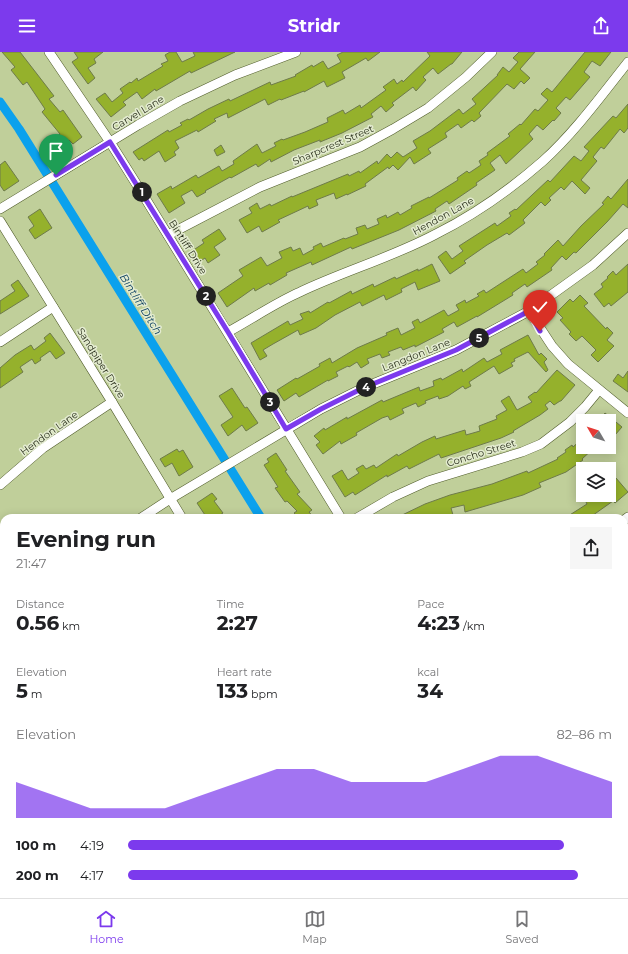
<!DOCTYPE html>
<meta charset="utf-8">
<style>
body{margin:0;font-family:Montserrat,sans-serif;background:#f6f6f6;color:#202124;height:100vh;display:flex;flex-direction:column;font-size:15px;white-space:nowrap}
*{box-sizing:border-box;margin:0}
p{font-size:13px;color:#757577}
.icon{flex:none;width:22px;height:22px;fill:none;stroke:currentColor;stroke-width:2;stroke-linecap:round;stroke-linejoin:round}
.map{position:relative;flex:1;overflow:hidden}
.drawer{position:absolute;left:0px;top:462px;width:628px;height:384px;display:flex;flex-direction:column;background:#fff;border-radius:12px 12px 0 0;box-shadow:0 2px 10px #0003}
.drawer>*{flex:none}
.needle{width:26px;rotate:309deg}
.buttons{position:absolute;left:576px;top:362px;display:grid;gap:8px}
.buttons a{display:grid;place-items:center;width:40px;height:40px;border-radius:0px;background:#fff;box-shadow:0 2px 10px #0003;font-size:20px}
.pin{position:absolute;display:grid;place-items:center;width:34px;height:34px;color:#fff;margin:-41px -17px;border-radius:50% 50% 50% 0;rotate:-45deg;box-shadow:0 0 4px #0007}
.pin .icon{rotate:45deg}
.km{position:absolute;width:20px;height:20px;margin:-10px;border-radius:50%;background:#222;color:#fff;font-size:11px;line-height:20px;text-align:center}
.round{display:grid;place-items:center;flex:none;width:42px;height:42px;border-radius:0px;background:#f6f6f6}
.headline{display:flex;align-items:center;justify-content:space-between;height:68px;padding:0 16px}
h1{font-size:22px;font-weight:700;line-height:30px}
.figures{display:grid;grid-template-columns:repeat(3,1fr);gap:6px;height:68px;padding:4px 16px}
.figures div{display:grid;align-content:center}
.figures b{font-size:20px;font-weight:700}
.figures small{font-size:11px;font-weight:400}
.figures p{font-size:11px}
.chart{height:112px;padding:8px 16px}
.chart p{display:flex;justify-content:space-between}
.chart svg{width:100%;height:72px;margin-top:4px;fill:#7c3aed;opacity:.7}
ul{padding:0 16px;list-style:none;font-size:13px}
li{display:grid;grid-template-columns:64px 48px 1fr;align-items:center;height:30px}
li i{height:10px;border-radius:5px;background:#7c3aed}
header{display:flex;justify-content:space-between;align-items:center;height:52px;padding:0 16px;background:#7c3aed;color:#fff;font-size:18px;font-weight:700}
.dock{display:flex;justify-content:space-around;align-items:center;height:56px;border-top:1px solid #e0e0e0;background:#fff;font-size:11px;color:#757577}
.dock a{display:grid;justify-items:center;gap:2px}
.dock .on{color:#7c3aed}
.map>svg:first-child{display:block}
.green{fill:#e38aa5}
.lines{fill:none;stroke-linecap:round;stroke-linejoin:round}
.canal{stroke:#0ba1ed;stroke-width:9}
.building{fill:#95b12c;stroke:#6e7b4a}
.minor-casing{stroke:#505c2b;stroke-width:10}
.major-casing{stroke:#505c2b;stroke-width:12}
.minor{stroke:#fff;stroke-width:9}
.major{stroke:#fff;stroke-width:11}
.route-casing{stroke:#fff;stroke-width:8}
.route{stroke:#7c3aed;stroke-width:5}
.labels{text-anchor:middle;dominant-baseline:central;stroke-width:3;stroke-linejoin:round;paint-order:stroke}
.street-label{font-size:10px;fill:#2d331e;stroke:#e4ecd1}
.water-label{font-size:11px;font-style:italic;fill:#0e4160;stroke:#e4ecd1}
</style>
<header><svg class="icon" aria-label="menu" viewBox="0 0 24 24"><path d="M4 6h16M4 12h16M4 18h16"/></svg>Stridr<svg class="icon" aria-label="share" viewBox="0 0 24 24"><path d="M12 15V3M7 8l5-5 5 5M5 13v7h14v-7"/></svg></header>
<div class="map">
<svg width="628" height="846" viewBox="0 0 628 846">
<rect width="100%" height="100%" fill="#c0cf9a"/>
<!-- green -->
<polygon class="green" points="628,743 628,799 624,801 624,745"/>
<g class="lines">
<!-- canal -->
<g class="canal">
<polyline points="0,50 19,77 261,466"/>
<polyline points="624,829 628,831"/>
</g>
</g>
<!-- building -->
<g class="building">
<polygon points="2,0 20,0 54,44 49,47 60,60 63,58 82,85 73,92 69,88 62,94 55,86 60,82 42,60 45,57 27,30 23,33 11,18 15,15"/>
<polygon points="74,0 103,0 94,7 96,11 88,16 95,26 88,32 72,10 78,6"/>
<polygon points="170,0 176,0 182,10 195,4 193,0 235,0 191,21 190,19 156,39 155,37 142,47 137,40 123,50 126,53 111,65 96,47 105,41 112,50 123,41 120,37 130,30 131,31 137,26 138,29 163,14 161,12 168,9 165,3"/>
<polygon points="343,0 380,0 368,9 366,6 342,20 345,26 327,35 324,29 304,40 304,39 281,48 280,47 268,53 265,47 228,66 227,61 214,67 216,69 198,80 197,78 175,89 179,96 174,100 176,103 165,110 159,99 144,109 142,106 139,108 133,100 168,78 169,80 182,73 180,71 188,67 189,68 208,57 229,47 230,49 270,30 271,33 296,24 295,23 312,13 313,15 323,9 328,17 341,10 337,3"/>
<polygon points="427,0 462,0 452,12 451,12 438,22 433,16 423,25 426,28 416,39 413,35 392,51 394,53 386,60 381,54 371,62 373,65 342,81 320,90 320,88 294,98 271,110 270,107 258,115 256,112 231,126 230,125 205,139 206,140 197,145 192,138 181,144 185,151 169,161 157,142 171,134 172,137 196,123 198,126 219,114 222,119 234,112 233,109 257,92 262,101 276,94 274,91 282,87 283,88 305,80 328,70 327,66 343,58 345,62 360,53 361,56 386,38 383,35 394,27 397,32 402,28 403,30 430,4"/>
<polygon points="519,0 535,0 520,17 530,26 524,32 521,29 514,37 507,32 479,61 481,64 474,70 472,68 461,76 458,72 445,81 447,85 428,97 431,101 414,112 410,105 398,118 393,113 389,117 388,115 365,132 366,134 347,143 347,142 336,147 334,141 316,148 318,153 309,157 308,154 278,168 280,170 262,180 259,174 247,181 239,168 252,161 249,156 257,151 260,157 270,152 271,154 292,144 292,145 348,122 349,124 359,119 360,121 377,109 378,112 387,102 391,106 397,100 403,105 417,96 413,89 430,79 459,57 463,62 476,52 472,47 498,23 497,23 503,15 509,20 518,10 513,6"/>
<polygon points="585,0 611,0 600,14 592,9 584,20 590,25 570,48 566,45 556,56 561,61 554,69 553,68 543,78 537,73 529,82 533,87 506,112 500,103 490,111 495,118 476,131 477,133 449,152 447,149 435,157 436,159 399,178 352,197 351,195 312,213 311,210 286,221 287,223 270,233 269,231 255,239 254,236 227,255 218,241 243,224 239,218 261,205 267,214 282,206 279,200 291,195 293,199 300,196 303,203 314,197 313,195 321,191 323,195 344,186 345,187 358,182 356,176 365,173 367,177 379,172 377,167 386,163 387,166 398,160 400,163 412,156 411,154 429,145 429,146 458,128 457,126 467,119 469,121 481,113 479,109 488,103 487,101 510,84 508,82 520,72 521,73 535,57 538,59 548,48 541,42 547,36 552,40"/>
<polygon points="628,52 628,76 624,81 620,77 604,97 601,95 593,105 597,109 581,128 590,136 585,142 572,129 564,138 561,135 549,146 551,148 545,154 541,150 523,168 525,171 509,183 507,181 487,193 464,209 466,211 450,222 438,205 446,199 452,207 463,199 459,194 495,171 497,174 511,164 509,161 515,157 516,158 548,128 550,130 574,104 581,109 589,99 584,95 613,64 616,66"/>
<polygon points="221,93 225,100 217,104 214,98"/>
<polygon points="5,109 19,129 4,139 0,133 0,113"/>
<polygon points="628,127 628,156 623,152 607,170 576,201 574,200 566,208 562,204 551,216 552,218 527,235 525,232 512,241 513,243 477,265 477,264 457,275 454,270 442,277 444,280 415,295 415,293 403,298 401,295 388,300 390,303 382,306 380,302 367,307 369,311 361,316 357,310 349,315 348,314 336,320 338,324 328,329 328,328 299,345 296,341 284,349 277,338 296,326 297,327 320,314 319,312 330,306 332,311 357,296 387,283 386,281 398,276 401,283 415,276 412,270 418,267 420,271 444,258 448,264 459,258 456,253 465,248 466,251 479,244 477,242 484,238 486,241 523,217 526,221 538,212 536,210 545,203 544,202 558,188 563,194 581,174 604,152 602,151 608,144 611,147"/>
<polygon points="40,157 52,176 35,187 29,178 34,174 28,165"/>
<polygon points="219,177 226,187 214,195 220,203 208,211 205,206 199,210 192,199 204,191 202,188"/>
<polygon points="432,212 440,229 418,238 415,230 401,237 402,240 386,248 384,243 362,254 360,250 335,263 316,276 300,283 298,278 273,292 263,298 267,304 260,308 251,291 288,269 290,273 303,267 300,262 309,259 310,261 328,250 329,251 351,239 352,242 373,232 374,235 395,225 396,227 418,217 418,219"/>
<polygon points="628,212 628,240 611,254 609,251 604,255 594,242 603,235 601,232 608,226 607,225 613,219 616,223"/>
<polygon points="18,228 29,244 0,262 0,249 15,239 11,233"/>
<polygon points="580,243 588,251 584,254 606,277 607,275 613,281 607,288 614,294 598,310 591,303 596,298 582,284 576,289 569,282 571,280 560,268 563,266 557,260 570,247 573,250"/>
<polygon points="50,281 65,301 56,307 50,299 40,306 41,308 35,312 32,307 20,315 23,320 0,336 0,316 15,303 31,293 34,298 46,289 44,286"/>
<polygon points="528,283 539,303 541,301 547,307 544,310 548,318 546,320 528,300 514,307 515,309 511,311 513,314 499,322 494,314 469,330 471,334 465,337 463,334 448,344 439,347 438,344 425,349 426,351 418,355 416,351 402,357 404,361 390,368 388,364 382,366 356,381 357,383 341,392 340,389 323,402 316,393 320,390 314,384 324,376 325,378 347,365 347,367 382,348 383,350 419,335 420,339 434,334 433,329 441,326 442,328 462,317 463,320 484,306 487,310 502,302 500,298"/>
<polygon points="557,318 575,333 561,349 560,349 554,353 550,349 545,353 548,357 540,363 513,379 514,380 501,386 441,406 439,402 409,417 407,414 387,425 387,423 355,443 353,440 345,445 332,424 342,418 348,428 359,421 356,417 363,413 366,417 374,413 376,416 397,402 398,404 422,390 435,384 436,387 465,378 466,383 480,379 479,374 497,367 496,364 507,358 501,349 509,344 517,358 532,350 528,345 535,340 536,341"/>
<polygon points="628,319 628,340 613,329 618,322 623,326"/>
<polygon points="232,336 245,356 247,355 258,371 246,379 242,373 228,384 221,373 233,365 219,344"/>
<polygon points="605,361 622,375 615,383 609,378 609,369 598,369"/>
<polygon points="583,386 583,395 595,395 582,407 583,408 566,420 539,431 541,435 523,443 465,460 464,453 451,456 453,463 444,466 396,466 425,452 450,443 492,432 527,419 528,421 558,407 557,406 566,400 565,398 572,393 573,395"/>
<polygon points="177,397 179,400 183,398 193,415 179,424 172,411 165,415 160,407"/>
<polygon points="276,401 287,418 285,419 300,440 297,442 312,458 309,460 314,466 299,466 294,461 297,459 287,449 285,450 275,436 278,435 264,413 269,410 267,407"/>
<polygon points="616,426 628,440 615,451 613,449 589,466 565,466 587,452 584,446 588,443 609,443 609,432"/>
<polygon points="212,441 217,447 214,449 223,461 220,463 222,466 207,466 197,451"/>
</g>
<g class="lines">
<defs>
<g id="minor">
<polyline points="49,0 110,90 142,141 341,466"/>
<polyline points="0,157 138,73 180,49 235,23 296,0"/>
<polyline points="0,169 112,350 182,466"/>
<polyline points="168,183 260,135 360,95 393,77 428,56 466,25 492,0"/>
<polyline points="529,259 552,294 568,312 628,361"/>
<path d="M 228,280 C 252,267 275,251 300,240 C 344,219 393,205 436,182 C 474,163 511,137 543,109 C 575,80 601,44 628,10"/>
<polyline points="0,290 53,255"/>
<polyline points="0,433 43,396 112,350"/>
<polyline points="141,466 170,447 321,357 363,336 456,298 529,259 593,213 628,181"/>
<polyline points="357,466 393,445 428,429 522,400 541,392 570,370 585,355 599,338"/>
<polyline points="624,468 628,465"/>
<polyline points="0,592 4,587"/>
<polyline points="0,806 4,797"/>
<polyline points="0,830 4,831"/>
<polyline points="45,842 60,846"/>
<polyline points="93,846 100,842"/>
<polyline points="330,846 334,842"/>
<polyline points="505,846 507,842"/>
<polyline points="528,846 530,842"/>
</g>
<g id="major">
<polyline points="624,594 628,592"/>
<polyline points="624,622 628,621"/>
<polyline points="253,846 256,842"/>
<polyline points="289,846 293,842"/>
</g>
</defs>
<!-- minor casing -->
<use href="#minor" class="minor-casing"/>
<!-- major casing -->
<use href="#major" class="major-casing"/>
<!-- minor -->
<use href="#minor" class="minor"/>
<!-- major -->
<use href="#major" class="major"/>
</g>
<g class="lines">
<defs>
<polyline id="route" points="56,123 110,90 228,280 286,377 321,357 363,336 456,298 529,259 540,279"/>
</defs>
<!-- route casing -->
<use href="#route" class="route-casing"/>
<!-- route -->
<use href="#route" class="route"/>
</g>
<g class="labels">
<!-- street labels -->
<g class="street-label">
<text transform="translate(138 61) rotate(-31)">Carvel Lane</text>
<text transform="translate(333 93) rotate(-23)">Sharpcrest Street</text>
<text transform="translate(443 164) rotate(-29)">Hendon Lane</text>
<text transform="translate(188 195) rotate(58)">Bintliff Drive</text>
<text transform="translate(416 303) rotate(-22)">Langdon Lane</text>
<text transform="translate(101 311) rotate(58)">Sandpiper Drive</text>
<text transform="translate(49 381) rotate(-36)">Hendon Lane</text>
<text transform="translate(481 401) rotate(-17)">Concho Street</text>
</g>
<!-- water labels -->
<g class="water-label">
<text transform="translate(141 252) rotate(58)">Bintliff Ditch</text>
</g>
</g>
</svg>
<div class="buttons">
<a><svg class="needle" viewBox="-14 -14 28 28"><path d="M0-13l5 13h-10z" fill="#e53935"/><path d="M0 13l5-13h-10z" fill="#757577"/></svg></a>
<a><svg class="icon" aria-label="layers" viewBox="0 0 24 24"><path d="M12 4l9 5-9 5-9-5zM3 14l9 5 9-5"/></svg></a>
</div>
<div class="pin" style="left:56px;top:123px;background:#1e9e55"><svg class="icon" aria-label="arrive" viewBox="0 0 24 24"><path d="M6 21V4h12l-3 4 3 4H6"/></svg></div>
<div class="pin" style="left:540px;top:279px;background:#d93025"><svg class="icon" aria-label="check" viewBox="0 0 24 24"><path d="M5 12l5 5 9-10"/></svg></div>
<b class="km" style="left:142px;top:140px">1</b>
<b class="km" style="left:206px;top:244px">2</b>
<b class="km" style="left:270px;top:350px">3</b>
<b class="km" style="left:366px;top:335px">4</b>
<b class="km" style="left:479px;top:286px">5</b>
<section class="drawer">
<div class="headline"><div><h1>Evening run</h1><p>21:47</p></div><a class="round"><svg class="icon" aria-label="share" viewBox="0 0 24 24"><path d="M12 15V3M7 8l5-5 5 5M5 13v7h14v-7"/></svg></a></div>
<div class="figures">
<div><p>Distance</p><b>0.56<small> km</small></b></div>
<div><p>Time</p><b>2:27</b></div>
<div><p>Pace</p><b>4:23<small> /km</small></b></div>
</div>
<div class="figures">
<div><p>Elevation</p><b>5<small> m</small></b></div>
<div><p>Heart rate</p><b>133<small> bpm</small></b></div>
<div><p>kcal</p><b>34</b></div>
</div>
<div class="chart"><p><span>Elevation</span>82–86 m</p>
<svg viewBox="0 0 160 44" preserveAspectRatio="none"><path d="M0 44V22L10 30L20 38L30 38L40 38L50 30L60 22L70 14L80 14L90 22L100 22L110 22L120 14L130 6L140 6L150 14L160 22V44z"/></svg>
</div>
<ul>
<li><b>100 m</b>4:19<i style="width:90%"></i></li>
<li><b>200 m</b>4:17<i style="width:93%"></i></li>
</ul>
</section>
</div>
<nav class="dock">
<a class="on"><svg class="icon" aria-label="home" viewBox="0 0 24 24"><path d="M3 11l9-7 9 7M6 9v11h12V9"/></svg>Home</a>
<a><svg class="icon" aria-label="map" viewBox="0 0 24 24"><path d="M3 6l6-2 6 2 6-2v14l-6 2-6-2-6 2zM9 4v14M15 6v14"/></svg>Map</a>
<a><svg class="icon" aria-label="saved" viewBox="0 0 24 24"><path d="M7 4h10v16l-5-4-5 4z"/></svg>Saved</a>
</nav>
